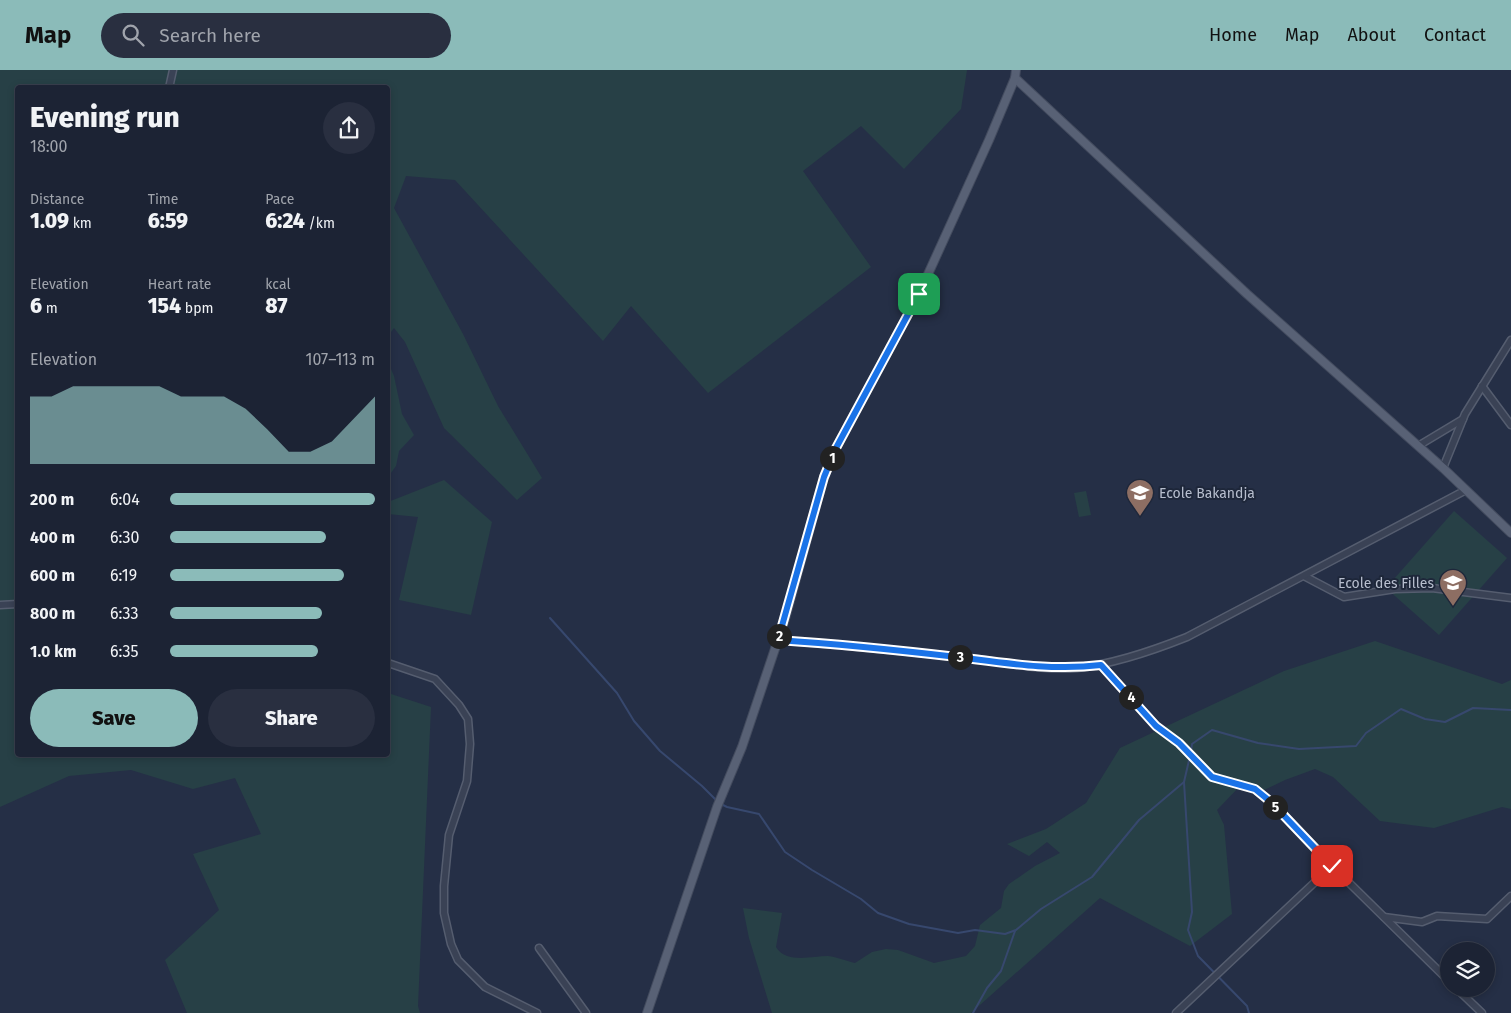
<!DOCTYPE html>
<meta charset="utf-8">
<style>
body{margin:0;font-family:"Fira Sans",sans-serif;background:#292f40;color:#f1f3f6;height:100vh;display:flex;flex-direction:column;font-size:19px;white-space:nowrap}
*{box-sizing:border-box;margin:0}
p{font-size:16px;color:#a0a4ac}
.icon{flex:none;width:28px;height:28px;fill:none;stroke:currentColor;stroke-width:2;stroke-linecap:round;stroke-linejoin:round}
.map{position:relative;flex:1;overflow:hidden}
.panel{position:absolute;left:15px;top:15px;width:375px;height:672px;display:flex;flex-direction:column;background:#1c2334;border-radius:5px;box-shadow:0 2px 8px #0003,0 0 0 1px #3a404f}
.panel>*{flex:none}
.controls{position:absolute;left:1440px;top:872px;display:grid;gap:10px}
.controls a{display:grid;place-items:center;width:55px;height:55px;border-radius:50%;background:#1c2334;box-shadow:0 2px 8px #0003,0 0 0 1px #3a404f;font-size:25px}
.pin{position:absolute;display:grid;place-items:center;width:42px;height:42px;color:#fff;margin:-21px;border-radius:10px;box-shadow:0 2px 8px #0006}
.km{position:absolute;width:25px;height:25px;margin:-12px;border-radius:50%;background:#222;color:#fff;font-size:14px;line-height:25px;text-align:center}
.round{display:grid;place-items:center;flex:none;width:52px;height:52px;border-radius:26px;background:#292f40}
.headline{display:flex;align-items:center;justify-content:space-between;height:85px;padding:0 15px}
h1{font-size:28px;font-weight:800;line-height:38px}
.stats{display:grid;grid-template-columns:repeat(3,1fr);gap:8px;height:85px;padding:5px 15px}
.stats div{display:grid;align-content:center}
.stats b{font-size:21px;font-weight:800}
.stats small{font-size:14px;font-weight:400}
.stats p{font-size:14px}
.chart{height:140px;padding:10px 15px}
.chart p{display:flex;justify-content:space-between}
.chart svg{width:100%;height:90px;margin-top:5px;fill:#8bbbb9;opacity:.7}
.cta{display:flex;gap:10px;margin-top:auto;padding:10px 15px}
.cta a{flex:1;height:58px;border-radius:30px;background:#8bbbb9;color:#111;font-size:20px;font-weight:800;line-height:58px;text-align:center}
.cta a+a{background:#292f40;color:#f1f3f6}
ul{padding:0 15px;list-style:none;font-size:16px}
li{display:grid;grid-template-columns:80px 60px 1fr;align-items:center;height:38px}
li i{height:12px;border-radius:6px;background:#8bbbb9}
header{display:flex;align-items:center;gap:30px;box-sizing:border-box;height:70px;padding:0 25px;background:#8bbbb9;color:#111}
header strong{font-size:24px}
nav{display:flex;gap:28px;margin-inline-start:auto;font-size:18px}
.search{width:350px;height:45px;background:#292f40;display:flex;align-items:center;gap:12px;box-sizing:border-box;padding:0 18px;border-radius:28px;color:#a0a4ac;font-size:19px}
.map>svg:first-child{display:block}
.green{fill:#274046}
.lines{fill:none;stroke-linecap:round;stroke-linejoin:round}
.stream{stroke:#37486e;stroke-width:2}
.minor-casing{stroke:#555d6f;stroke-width:9}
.major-casing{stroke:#434b5e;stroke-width:10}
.minor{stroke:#3a4255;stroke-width:6}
.major{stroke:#586175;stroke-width:8}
.route-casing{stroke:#fff;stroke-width:10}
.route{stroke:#1a73e8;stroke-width:6}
.labels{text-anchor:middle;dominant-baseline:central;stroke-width:4;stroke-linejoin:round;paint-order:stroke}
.poi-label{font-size:14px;fill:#b7bece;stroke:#1e273a;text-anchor:start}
</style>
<header>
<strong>Map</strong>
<div class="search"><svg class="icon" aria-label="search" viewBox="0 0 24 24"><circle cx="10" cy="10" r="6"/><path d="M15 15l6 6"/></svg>Search here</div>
<nav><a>Home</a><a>Map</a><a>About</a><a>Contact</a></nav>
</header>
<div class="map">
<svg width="1511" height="943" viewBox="0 0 1511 943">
<rect width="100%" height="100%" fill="#252f46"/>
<!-- green -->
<g class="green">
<polygon points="0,0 967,0 961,39 904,99 861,56 803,101 871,197 708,323 631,236 603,271 455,110 406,106 394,138 463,264 498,336 542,408 517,430 444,358 405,272 394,258 388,266 388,18 18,18 18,685 388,685 388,623 431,637 418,936 420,943 187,943 165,890 219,840 193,784 261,764 235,708 193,719 131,700 69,706 0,737"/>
<polygon points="388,292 394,306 402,344 414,365 399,381 396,396 388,407"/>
<polygon points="444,410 492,452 471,545 399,530 418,447 388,444 388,432"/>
<polygon points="1086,421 1091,445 1079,447 1074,423"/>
<polygon points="1454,441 1507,488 1439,565 1386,518"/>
<path d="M 1375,571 L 1502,614 L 1511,610 L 1511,739 L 1502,737 L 1434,758 L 1380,751 L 1333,707 L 1315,699 L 1285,710 L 1264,720 L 1241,715 L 1217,740 L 1224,755 L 1232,844 L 1190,876 L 1100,828 L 971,943 L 772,943 L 749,868 L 743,838 L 782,843 L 776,877 C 786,894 812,886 828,886 C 837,887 847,891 855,893 L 872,882 L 886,879 L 898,880 L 934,893 L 966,886 L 975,876 L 980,855 L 1001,838 L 1004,821 L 1009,814 L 1035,796 L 1060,783 L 1047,772 L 1029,786 L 1007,774 L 1046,759 L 1086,733 L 1120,678 L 1284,601 Z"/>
</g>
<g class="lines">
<!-- stream -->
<g class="stream">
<polyline points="550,548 617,623 634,651 660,681 702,716 717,731"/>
<polyline points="1191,682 1192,674 1212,660 1258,673 1299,679 1356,676 1366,663 1401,639 1425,649 1445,652 1473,638 1511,640"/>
<polyline points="1190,686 1184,712 1192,842 1188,860 1198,886 1247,936 1249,943"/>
<polyline points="721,734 727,737 759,744 785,782 812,800 861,829 878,843 909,854 958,863 975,860 1005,864 1016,860 1041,839 1092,807 1139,750 1184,712"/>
<polyline points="973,943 987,918 1001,901 1015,861"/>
</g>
<defs>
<g id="minor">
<polyline points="169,18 173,0"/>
<polyline points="1482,316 1511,355"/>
<polyline points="1418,376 1463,349"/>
<polyline points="1443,398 1465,344 1511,270"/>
<polyline points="1304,506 1344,527 1395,519 1432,518 1511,528"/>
<polyline points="0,535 18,534"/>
<path d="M 778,570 C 842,575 904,581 968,588 C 1003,592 1042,601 1077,598 C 1115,594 1152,581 1187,567 L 1466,420"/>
<polyline points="388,593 435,609 459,635 468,649 470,674 467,711 449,765 444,816 444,843 451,874 458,890 485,917 537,943"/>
<polyline points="1101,595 1156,656 1179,673 1212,707 1255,719 1272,733 1332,796 1449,911"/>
<polyline points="1384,847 1422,852 1437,846 1487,849 1511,826"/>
<polyline points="539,878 586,943"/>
<polyline points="1457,919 1482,943"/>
<polyline points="1176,943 1332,796"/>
</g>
<g id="major">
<polyline points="1016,0 1015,8 1247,224 1443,398 1511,463"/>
<polyline points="647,943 717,737 742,677 785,549 824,407 836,378 919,224 989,70 1015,8"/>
</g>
</defs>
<!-- minor casing -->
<use href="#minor" class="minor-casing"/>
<!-- major casing -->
<use href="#major" class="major-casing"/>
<!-- minor -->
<use href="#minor" class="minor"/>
<!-- major -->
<use href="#major" class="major"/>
</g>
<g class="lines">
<defs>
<path id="route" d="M 919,224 L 836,378 L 824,407 L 778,570 C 838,574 897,580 957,587 C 1005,593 1053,601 1101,595 L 1156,656 L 1179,673 L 1212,707 L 1255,719 L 1272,733 L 1332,796"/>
</defs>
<!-- route casing -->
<use href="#route" class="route-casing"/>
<!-- route -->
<use href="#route" class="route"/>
</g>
<!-- icons -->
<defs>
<symbol id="school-pin" viewBox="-11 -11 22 30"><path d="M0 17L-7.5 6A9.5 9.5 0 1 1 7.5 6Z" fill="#8d6e63" stroke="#1e273a"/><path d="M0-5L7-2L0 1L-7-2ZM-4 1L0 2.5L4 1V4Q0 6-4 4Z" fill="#fff"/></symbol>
</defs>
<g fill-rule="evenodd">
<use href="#school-pin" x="1124" y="407" width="32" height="43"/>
<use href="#school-pin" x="1437" y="497" width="32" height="43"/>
</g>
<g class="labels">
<!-- poi labels -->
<g class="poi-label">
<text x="1159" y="423">Ecole Bakandja</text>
<text x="1434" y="513" text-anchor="end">Ecole des Filles</text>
</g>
</g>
</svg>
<div class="controls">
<a><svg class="icon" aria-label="layers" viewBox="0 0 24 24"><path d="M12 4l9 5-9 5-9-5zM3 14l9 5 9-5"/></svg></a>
</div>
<div class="pin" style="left:919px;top:224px;background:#1e9e55"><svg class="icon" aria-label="arrive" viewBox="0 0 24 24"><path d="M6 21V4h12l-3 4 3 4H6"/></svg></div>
<div class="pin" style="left:1332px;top:796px;background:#d93025"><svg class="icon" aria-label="check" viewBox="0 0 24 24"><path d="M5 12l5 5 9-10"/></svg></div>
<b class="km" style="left:832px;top:388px">1</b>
<b class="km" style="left:779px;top:566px">2</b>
<b class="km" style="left:960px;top:587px">3</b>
<b class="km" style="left:1131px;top:627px">4</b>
<b class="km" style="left:1275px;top:737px">5</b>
<section class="panel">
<div class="headline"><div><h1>Evening run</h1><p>18:00</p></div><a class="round"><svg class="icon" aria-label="share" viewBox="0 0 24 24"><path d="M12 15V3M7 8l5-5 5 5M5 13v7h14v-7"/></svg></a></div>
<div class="stats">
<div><p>Distance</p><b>1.09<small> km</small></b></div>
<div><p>Time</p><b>6:59</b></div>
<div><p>Pace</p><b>6:24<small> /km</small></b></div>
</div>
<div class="stats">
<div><p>Elevation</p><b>6<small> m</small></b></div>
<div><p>Heart rate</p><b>154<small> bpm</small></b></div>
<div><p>kcal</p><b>87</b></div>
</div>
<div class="chart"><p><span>Elevation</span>107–113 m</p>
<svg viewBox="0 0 160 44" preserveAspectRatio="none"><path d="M0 44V11L10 11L20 6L30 6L40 6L50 6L60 6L70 11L80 11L90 11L100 17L110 27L120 38L130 38L140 33L150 22L160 11V44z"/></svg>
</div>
<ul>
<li><b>200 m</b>6:04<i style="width:100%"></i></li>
<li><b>400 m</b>6:30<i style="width:76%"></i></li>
<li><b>600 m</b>6:19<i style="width:85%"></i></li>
<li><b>800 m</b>6:33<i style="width:74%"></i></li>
<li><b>1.0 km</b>6:35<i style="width:72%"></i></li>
</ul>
<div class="cta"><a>Save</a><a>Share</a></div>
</section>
</div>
